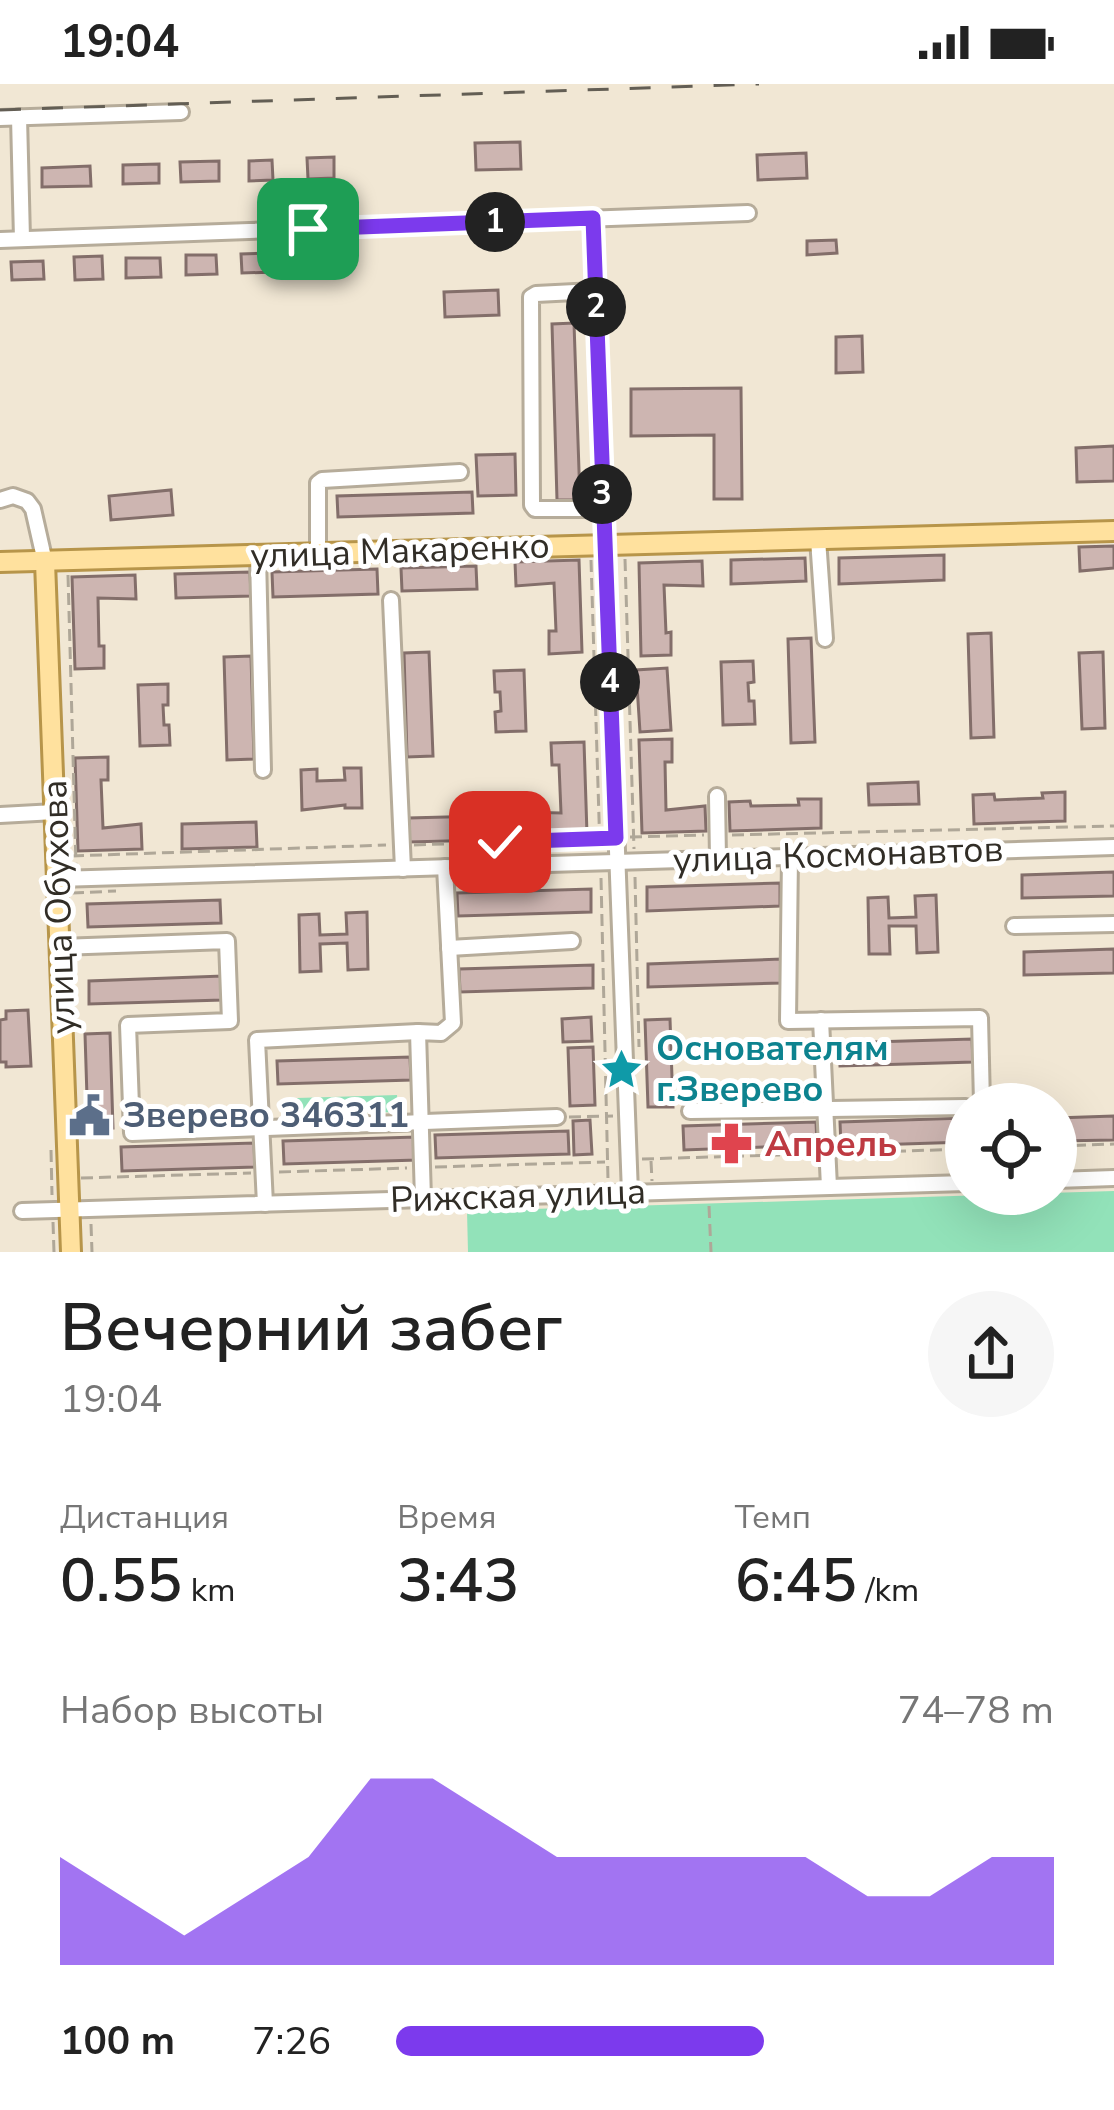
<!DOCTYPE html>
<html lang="ru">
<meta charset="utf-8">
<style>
body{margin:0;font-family:"Nunito Sans",sans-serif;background:#f6f6f6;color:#222;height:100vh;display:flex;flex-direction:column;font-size:45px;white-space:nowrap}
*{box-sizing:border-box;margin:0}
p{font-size:39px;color:#767676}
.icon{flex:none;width:66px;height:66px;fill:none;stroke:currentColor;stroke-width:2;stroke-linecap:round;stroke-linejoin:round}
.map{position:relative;height:1168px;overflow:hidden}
.drawer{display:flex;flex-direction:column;background:#fff;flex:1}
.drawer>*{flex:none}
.buttons{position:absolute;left:945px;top:999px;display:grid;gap:24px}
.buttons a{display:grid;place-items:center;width:132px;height:132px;border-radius:50%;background:#fff;box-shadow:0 12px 48px #0002;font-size:60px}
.pin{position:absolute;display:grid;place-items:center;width:102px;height:102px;color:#fff;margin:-51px;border-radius:24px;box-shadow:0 6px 18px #0006}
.km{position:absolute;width:60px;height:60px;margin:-30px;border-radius:50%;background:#222;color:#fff;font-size:33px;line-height:60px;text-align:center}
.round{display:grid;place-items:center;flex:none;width:126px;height:126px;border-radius:63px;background:#f6f6f6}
.headline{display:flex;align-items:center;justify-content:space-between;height:204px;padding:0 60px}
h1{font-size:66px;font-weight:600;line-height:90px}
.metrics{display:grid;grid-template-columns:repeat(3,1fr);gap:18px;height:204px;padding:12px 60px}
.metrics div{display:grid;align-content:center}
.metrics b{font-size:60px;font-weight:600}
.metrics small{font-size:33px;font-weight:400}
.metrics p{font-size:33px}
.chart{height:336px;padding:24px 60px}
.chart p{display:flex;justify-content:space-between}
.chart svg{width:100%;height:216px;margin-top:12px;fill:#7c3aed;opacity:.7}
ul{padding:0 60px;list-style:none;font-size:39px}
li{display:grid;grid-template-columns:192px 144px 1fr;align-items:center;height:90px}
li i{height:30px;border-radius:15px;background:#7c3aed}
.status{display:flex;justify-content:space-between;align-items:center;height:84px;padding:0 60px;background:#fff;direction:ltr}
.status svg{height:33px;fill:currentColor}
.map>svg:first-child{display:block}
.green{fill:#92e2b9}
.building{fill:#cdb5b1;stroke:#836e6a;stroke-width:3}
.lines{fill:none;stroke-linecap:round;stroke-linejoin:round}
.minor-casing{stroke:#b6ac9a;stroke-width:20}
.major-casing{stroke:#b7954a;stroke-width:24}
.path{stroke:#afa798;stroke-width:3;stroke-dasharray:12 6;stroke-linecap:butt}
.minor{stroke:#fff;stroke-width:14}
.major{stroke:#ffe19e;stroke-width:18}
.rail{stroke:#635e54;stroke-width:3;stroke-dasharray:21 21;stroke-linecap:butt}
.route-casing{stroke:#fff;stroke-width:24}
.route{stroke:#7c3aed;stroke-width:15}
.labels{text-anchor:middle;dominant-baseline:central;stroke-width:10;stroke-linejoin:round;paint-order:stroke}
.street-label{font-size:36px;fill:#312d26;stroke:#fff}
.culture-label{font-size:36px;font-weight:bold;fill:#0d838f;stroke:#fff;text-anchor:start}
.service-label{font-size:36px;font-weight:bold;fill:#4e5e75;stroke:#fff;text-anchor:start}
.health-label{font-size:36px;font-weight:bold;fill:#be3a42;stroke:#fff;text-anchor:start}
</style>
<div class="status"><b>19:04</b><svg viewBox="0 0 49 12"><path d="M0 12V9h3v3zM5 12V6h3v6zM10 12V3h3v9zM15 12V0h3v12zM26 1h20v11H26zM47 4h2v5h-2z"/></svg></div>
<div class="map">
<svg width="1114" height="1168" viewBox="0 0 1114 1168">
<rect width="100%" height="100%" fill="#f1e7d4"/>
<!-- green -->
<g class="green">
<polygon points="397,1011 398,1028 297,1031 297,1014"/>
<polygon points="1114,1107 1114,1168 468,1168 467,1127"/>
</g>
<!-- building -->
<g class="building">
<polygon points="520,58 521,85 476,86 475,59"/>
<polygon points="806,69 807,94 758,96 757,71"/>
<polygon points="334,73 334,94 308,95 307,74"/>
<polygon points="272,76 273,96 249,97 249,77"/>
<polygon points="219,77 219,97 181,98 180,78"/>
<polygon points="159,80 159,99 123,100 123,81"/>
<polygon points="90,82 91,102 42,103 42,84"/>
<polygon points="836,156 837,169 807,171 807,157"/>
<polygon points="339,167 339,185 308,186 307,168"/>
<polygon points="275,169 276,188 242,189 241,170"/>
<polygon points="186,171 216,171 217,190 186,191"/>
<polygon points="102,172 103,195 75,196 74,173"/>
<polygon points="126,174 160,174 161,193 126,194"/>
<polygon points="43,177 44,195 12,196 11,178"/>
<polygon points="498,206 499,231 445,233 444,208"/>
<polygon points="574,239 580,416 557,416 552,240"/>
<polygon points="862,252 863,288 836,289 836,253"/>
<polygon points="741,304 742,415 714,415 714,351 631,352 631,305"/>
<polygon points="1114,362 1114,397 1077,398 1076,364"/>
<polygon points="515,370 516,411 478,412 476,371"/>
<polygon points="171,406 173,431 111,436 109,412"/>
<polygon points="472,408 473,429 338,433 337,412"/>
<polygon points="1114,462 1114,484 1080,487 1079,463"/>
<polygon points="944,471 944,496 839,500 839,474"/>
<polygon points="805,474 806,497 731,500 731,476"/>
<polygon points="579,476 582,568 549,570 549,547 556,547 554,499 516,502 515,478"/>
<polygon points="702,477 703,502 664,501 666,549 671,548 671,571 641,572 639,479"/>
<polygon points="476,482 477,505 402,507 401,484"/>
<polygon points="377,485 378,510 273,513 272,488"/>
<polygon points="250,488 251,512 176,514 175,490"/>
<polygon points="135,491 136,515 98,514 99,562 104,562 104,584 75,585 72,493"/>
<polygon points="991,549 994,653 971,654 968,550"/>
<polygon points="811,554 815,658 791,659 788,555"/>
<polygon points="429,568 433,672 407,673 404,569"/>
<polygon points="1103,568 1105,644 1082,645 1079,569"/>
<polygon points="251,572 254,675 227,676 224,573"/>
<polygon points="753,577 754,598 748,599 749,617 754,617 755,640 723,641 721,578"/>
<polygon points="667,584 671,646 640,648 636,586"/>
<polygon points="524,586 526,647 496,648 495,628 501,627 500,608 495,608 494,587"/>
<polygon points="168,600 168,621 163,621 164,641 169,641 170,661 140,662 138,601"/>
<polygon points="672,655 672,678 665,678 666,726 705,722 706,747 642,749 639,656"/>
<polygon points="584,658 587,750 523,752 522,728 561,729 559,681 552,681 551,659"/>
<polygon points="108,673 108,696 101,696 103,744 141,740 142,765 78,767 75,674"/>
<polygon points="344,684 361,684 362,724 345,724 345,721 302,726 301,686 317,685 317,697 345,696"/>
<polygon points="918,698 919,720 869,721 868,700"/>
<polygon points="1065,708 1065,737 974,740 973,711 994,710 995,716 1043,714 1042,709"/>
<polygon points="798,715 821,715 821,744 730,747 729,718 750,717 751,722 799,721"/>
<polygon points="483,732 484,756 409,758 409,734"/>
<polygon points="256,738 257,763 182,765 182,740"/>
<polygon points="1114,788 1114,812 1022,814 1022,791"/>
<polygon points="780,799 780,822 647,827 647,803"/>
<polygon points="591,805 591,828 458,832 457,809"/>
<polygon points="936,811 938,868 917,869 916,842 889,842 890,870 869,870 868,814 888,813 889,834 916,833 915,812"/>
<polygon points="220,816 221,839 88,843 87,820"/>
<polygon points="367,828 368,885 348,886 347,859 320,860 321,887 300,888 299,831 319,830 320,851 347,850 346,829"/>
<polygon points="1114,865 1114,889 1024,891 1024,868"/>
<polygon points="781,875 781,899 648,903 648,880"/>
<polygon points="593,881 593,904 460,908 459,885"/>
<polygon points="222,892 222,916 89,920 89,897"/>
<polygon points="28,926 31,982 6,983 6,978 0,978 0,936 6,935 6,927"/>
<polygon points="591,933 592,957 563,958 562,935"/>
<polygon points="670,935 673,1023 648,1023 645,936"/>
<polygon points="110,949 113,1044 88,1045 85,950"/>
<polygon points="972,955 973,978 840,982 839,959"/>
<polygon points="593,963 595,1021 570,1022 568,964"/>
<polygon points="410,973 411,996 278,1000 277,977"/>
<polygon points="1114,1032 1114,1056 1056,1057 1056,1034"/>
<polygon points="966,1034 966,1058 841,1062 840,1038"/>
<polygon points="590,1036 592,1070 574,1071 573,1037"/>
<polygon points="816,1038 817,1061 684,1066 683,1042"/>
<polygon points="568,1047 569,1070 436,1074 435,1051"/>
<polygon points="416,1053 417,1076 284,1080 283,1057"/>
<polygon points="254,1059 255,1083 122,1087 121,1063"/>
</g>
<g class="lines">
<defs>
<g id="minor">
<polyline points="19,33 22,155"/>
<polyline points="0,34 181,28"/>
<polyline points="593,134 630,1109"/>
<polyline points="0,156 748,129"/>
<polyline points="595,207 536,210 531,213 532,421 535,425 603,425"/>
<polyline points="0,416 13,412 27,417 33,425 45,478"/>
<polyline points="818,455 825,555"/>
<polyline points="318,470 318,399 322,396 460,388"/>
<polyline points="258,472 263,686"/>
<polyline points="391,516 403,785"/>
<polyline points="717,712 718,775"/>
<polyline points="0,731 55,728"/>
<polyline points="790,772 788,937 980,934 982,1020"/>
<polyline points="58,795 1114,763"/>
<polyline points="1014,842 1114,840"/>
<polyline points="60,863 227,857 230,937 128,941 132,1049 557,1033"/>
<polyline points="449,864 572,857"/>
<polyline points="821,936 829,1103"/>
<polyline points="690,1027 966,1023"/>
<polyline points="1056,1096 1114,1094"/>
<polyline points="423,1115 418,948 441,949 453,939 445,783"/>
<polyline points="265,1120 257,956 418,948"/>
<polyline points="22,1127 966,1099"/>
</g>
<g id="major">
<polyline points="0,478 1114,447"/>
<polyline points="45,478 71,1168"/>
</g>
</defs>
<!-- minor casing -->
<use href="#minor" class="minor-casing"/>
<!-- major casing -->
<use href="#major" class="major-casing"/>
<!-- path -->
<g class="path">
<polyline points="625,475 634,765"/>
<polyline points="591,476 600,766"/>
<polyline points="68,491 76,781"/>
<polyline points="732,751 1114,742"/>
<polyline points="630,753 704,751"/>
<polyline points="414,761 602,754"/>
<polyline points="72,772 386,761"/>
<polyline points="635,793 639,963"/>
<polyline points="601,794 608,1096"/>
<polyline points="72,809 116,807"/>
<polyline points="569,1033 613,1032"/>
<polyline points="1056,1062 1114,1060"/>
<polyline points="51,1066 52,1111"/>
<polyline points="840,1069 966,1065"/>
<polyline points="642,1075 813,1070"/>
<polyline points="651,1077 652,1097"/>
<polyline points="435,1083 605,1078"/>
<polyline points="279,1088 407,1084"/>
<polyline points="81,1094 251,1089"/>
<polyline points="709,1122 711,1168"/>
<polyline points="53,1138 54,1168"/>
<polyline points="91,1140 92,1168"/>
</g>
<!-- minor -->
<use href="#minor" class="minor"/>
<!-- major -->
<use href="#major" class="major"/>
<!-- rail -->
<polyline class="rail" points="0,26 759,0"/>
</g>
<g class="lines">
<defs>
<polyline id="route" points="308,145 593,134 616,754 500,758"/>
</defs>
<!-- route casing -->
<use href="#route" class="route-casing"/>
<!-- route -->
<use href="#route" class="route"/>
</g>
<!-- icons -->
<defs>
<symbol id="sight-bare" viewBox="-9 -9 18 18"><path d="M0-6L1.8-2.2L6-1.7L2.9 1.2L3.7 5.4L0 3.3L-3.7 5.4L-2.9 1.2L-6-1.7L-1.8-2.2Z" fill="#0f9aa8" stroke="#fff" stroke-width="2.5" paint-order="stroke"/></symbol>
<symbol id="civic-bare" viewBox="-9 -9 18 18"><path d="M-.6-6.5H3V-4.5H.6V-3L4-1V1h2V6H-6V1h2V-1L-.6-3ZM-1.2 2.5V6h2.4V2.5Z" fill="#5c6f8a" stroke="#fff" stroke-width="2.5" paint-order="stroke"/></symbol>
<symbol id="pharmacy-bare" viewBox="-9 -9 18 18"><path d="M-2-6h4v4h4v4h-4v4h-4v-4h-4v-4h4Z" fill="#e0444e" stroke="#fff" stroke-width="2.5" paint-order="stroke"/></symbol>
</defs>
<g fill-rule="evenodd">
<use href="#sight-bare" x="592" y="956" width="59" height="59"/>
<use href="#civic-bare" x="60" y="1002" width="59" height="59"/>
<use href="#pharmacy-bare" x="702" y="1030" width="59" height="59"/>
</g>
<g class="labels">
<!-- street labels -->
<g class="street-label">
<text transform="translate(400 467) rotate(-2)">улица Макаренко</text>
<text transform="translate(838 771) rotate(-2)">улица Космонавтов</text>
<text transform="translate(59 823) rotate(-92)">улица Обухова</text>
<text transform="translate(518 1112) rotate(-2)">Рижская улица</text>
</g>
<!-- culture labels -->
<g class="culture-label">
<text x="656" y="964">Основателям<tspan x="656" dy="41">г.Зверево</tspan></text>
</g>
<!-- service labels -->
<g class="service-label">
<text x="123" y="1031">Зверево 346311</text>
</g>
<!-- health labels -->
<g class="health-label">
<text x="765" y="1060">Апрель</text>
</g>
</g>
</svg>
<div class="buttons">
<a><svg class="icon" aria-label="locate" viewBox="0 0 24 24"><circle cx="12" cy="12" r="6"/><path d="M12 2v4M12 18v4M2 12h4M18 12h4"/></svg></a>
</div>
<div class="pin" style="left:308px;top:145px;background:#1e9e55"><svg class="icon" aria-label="arrive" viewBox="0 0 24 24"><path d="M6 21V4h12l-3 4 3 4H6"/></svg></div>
<div class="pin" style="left:500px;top:758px;background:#d93025"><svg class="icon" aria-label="check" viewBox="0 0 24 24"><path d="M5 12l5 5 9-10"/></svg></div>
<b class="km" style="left:495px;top:138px">1</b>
<b class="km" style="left:596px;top:223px">2</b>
<b class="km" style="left:602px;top:410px">3</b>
<b class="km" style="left:610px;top:598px">4</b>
</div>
<section class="drawer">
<div class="headline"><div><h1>Вечерний забег</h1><p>19:04</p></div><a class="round"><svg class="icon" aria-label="share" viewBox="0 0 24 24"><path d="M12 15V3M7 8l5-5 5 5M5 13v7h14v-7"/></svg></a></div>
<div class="metrics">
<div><p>Дистанция</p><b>0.55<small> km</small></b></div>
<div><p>Время</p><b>3:43</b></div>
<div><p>Темп</p><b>6:45<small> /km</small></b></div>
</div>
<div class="chart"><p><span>Набор высоты</span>74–78 m</p>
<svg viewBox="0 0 160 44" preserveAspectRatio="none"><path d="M0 44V22L10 30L20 38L30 30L40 22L50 6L60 6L70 14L80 22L90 22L100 22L110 22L120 22L130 30L140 30L150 22L160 22V44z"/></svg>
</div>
<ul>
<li><b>100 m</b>7:26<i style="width:56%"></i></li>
</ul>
</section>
